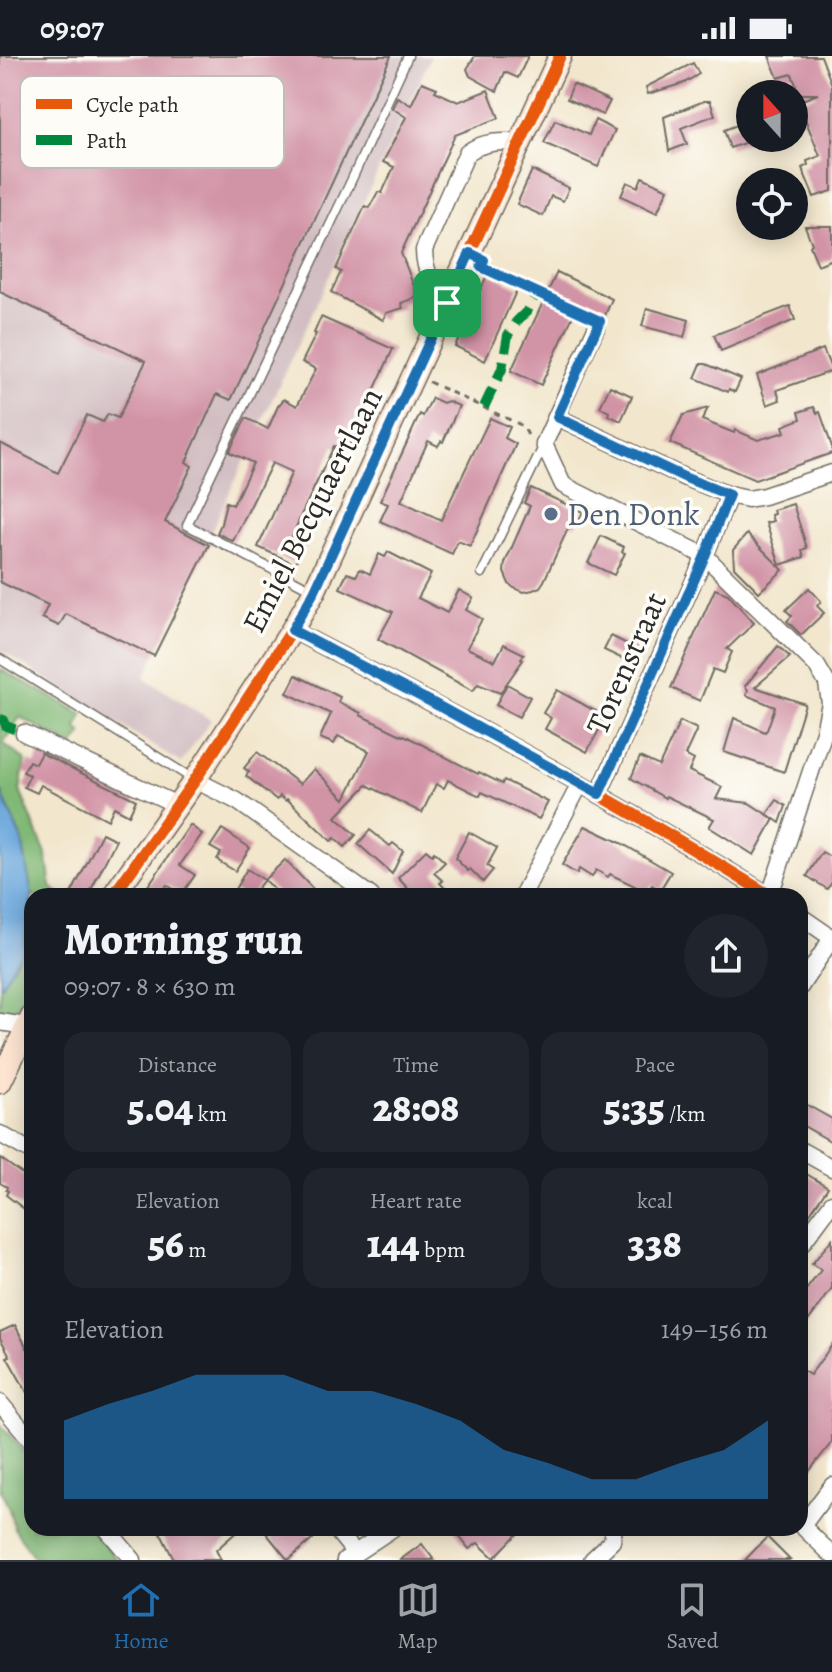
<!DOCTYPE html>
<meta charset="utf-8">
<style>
body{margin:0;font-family:Alegreya,serif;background:#20242c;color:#f1f3f6;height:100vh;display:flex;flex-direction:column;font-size:30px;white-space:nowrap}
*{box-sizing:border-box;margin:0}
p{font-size:26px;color:#9ea1a6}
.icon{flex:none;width:44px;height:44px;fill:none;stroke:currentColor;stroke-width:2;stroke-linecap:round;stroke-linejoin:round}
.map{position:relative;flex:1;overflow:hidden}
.sheet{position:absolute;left:24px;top:832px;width:784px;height:648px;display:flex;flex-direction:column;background:#171b24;border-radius:24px;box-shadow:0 4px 20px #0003}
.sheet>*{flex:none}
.needle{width:52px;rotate:339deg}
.buttons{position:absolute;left:736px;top:24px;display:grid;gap:16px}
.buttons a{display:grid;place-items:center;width:72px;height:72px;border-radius:50%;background:#171b24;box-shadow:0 4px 20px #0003;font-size:40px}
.pin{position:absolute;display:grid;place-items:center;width:68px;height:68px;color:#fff;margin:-34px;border-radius:16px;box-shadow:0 4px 12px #0006}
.round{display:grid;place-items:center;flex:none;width:84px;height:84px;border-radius:42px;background:#20242c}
.summary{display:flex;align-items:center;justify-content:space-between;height:136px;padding:0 40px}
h1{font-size:44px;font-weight:800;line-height:60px}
.figures{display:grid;grid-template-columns:repeat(3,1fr);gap:12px;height:136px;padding:8px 40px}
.figures div{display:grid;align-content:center;border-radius:20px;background:#20242c;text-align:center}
.figures b{font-size:40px;font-weight:800}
.figures small{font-size:22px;font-weight:400}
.figures p{font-size:22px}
.chart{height:224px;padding:16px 40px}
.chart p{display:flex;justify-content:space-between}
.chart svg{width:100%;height:144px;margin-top:8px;fill:#1f6fb2;opacity:.7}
.status{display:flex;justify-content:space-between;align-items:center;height:56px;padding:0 40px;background:#171b24;direction:ltr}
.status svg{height:22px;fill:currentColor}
.dock{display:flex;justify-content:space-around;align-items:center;height:112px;border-top:2px solid #363941;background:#171b24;font-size:22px;color:#9ea1a6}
.dock a{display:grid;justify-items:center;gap:4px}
.dock .current{color:#1f6fb2}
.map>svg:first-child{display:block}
.industrial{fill:#d2bec2}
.forest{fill:#80b875;stroke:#567250;stroke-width:2}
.water{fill:#69a6db;stroke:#4a6883;stroke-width:2}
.building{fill:#d193a6}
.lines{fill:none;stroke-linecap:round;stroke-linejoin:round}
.lane-casing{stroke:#716c63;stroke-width:11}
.street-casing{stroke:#716c63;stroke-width:19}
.secondary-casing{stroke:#716c63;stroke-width:25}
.path{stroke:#716c63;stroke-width:3;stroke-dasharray:6 6;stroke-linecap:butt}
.lane{stroke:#fff;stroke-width:8}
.street{stroke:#fff;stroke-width:16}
.secondary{stroke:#fde4d1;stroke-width:22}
.quiet{stroke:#00873e;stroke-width:10;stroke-dasharray:20 10;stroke-linecap:butt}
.cycleway-casing{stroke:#fdfcf7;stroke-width:17}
.cycleway{stroke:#e8590c;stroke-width:12}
.route-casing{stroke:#fff;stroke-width:16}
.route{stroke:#1f6fb2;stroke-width:10}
.service-dot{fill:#5c6f8a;stroke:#fdfcf7;stroke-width:3}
.labels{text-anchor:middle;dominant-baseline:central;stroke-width:7;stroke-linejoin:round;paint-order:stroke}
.street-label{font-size:32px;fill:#2b2b2b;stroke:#fdfcf7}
.service-label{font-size:32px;fill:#4e5e75;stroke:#fdfcf7;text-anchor:start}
.key{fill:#fdfcf7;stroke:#bebdba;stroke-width:2}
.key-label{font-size:22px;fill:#2b2b2b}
</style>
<div class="status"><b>09:07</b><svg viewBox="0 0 49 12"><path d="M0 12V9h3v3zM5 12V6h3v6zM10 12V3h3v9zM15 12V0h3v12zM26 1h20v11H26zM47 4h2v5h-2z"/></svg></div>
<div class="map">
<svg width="832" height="1504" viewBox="0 0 832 1504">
<rect width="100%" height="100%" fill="#fdfcf7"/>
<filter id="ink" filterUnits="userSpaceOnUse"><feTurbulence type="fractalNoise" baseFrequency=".0125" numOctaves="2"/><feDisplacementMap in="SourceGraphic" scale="16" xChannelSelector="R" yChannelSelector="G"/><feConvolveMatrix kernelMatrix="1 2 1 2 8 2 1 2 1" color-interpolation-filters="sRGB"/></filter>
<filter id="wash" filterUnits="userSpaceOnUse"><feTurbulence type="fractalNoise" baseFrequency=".006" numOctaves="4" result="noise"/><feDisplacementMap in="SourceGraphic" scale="32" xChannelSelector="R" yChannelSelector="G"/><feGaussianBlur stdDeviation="1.8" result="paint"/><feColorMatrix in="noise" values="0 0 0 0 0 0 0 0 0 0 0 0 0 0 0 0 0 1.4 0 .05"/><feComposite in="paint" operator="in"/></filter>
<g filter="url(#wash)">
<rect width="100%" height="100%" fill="#f2e6cc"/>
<!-- industrial -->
<polygon class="industrial" points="0,0 431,0 211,476 215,478 144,622 211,664 181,707 0,594"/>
<!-- forest -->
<g class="forest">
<polygon points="0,613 83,658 77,672 82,678 73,690 20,661 3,687 25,704 20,735 46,798 51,831 62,840 32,840 32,930 16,952 0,955 0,931 23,894 3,738 0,733"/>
<polygon points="0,1368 32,1405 32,1472 90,1472 118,1504 36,1504 14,1472 9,1453 0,1432"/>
</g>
<!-- water -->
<polygon class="water" points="0,733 22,784 32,840 23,894 0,931"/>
<g id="blocks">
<!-- building -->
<g class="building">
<polygon points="0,0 391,0 231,344 217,338 186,406 192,410 165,466 209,489 154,600 66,558 59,570 42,562 48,549 0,526 0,387 58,417 87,359 103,366 108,358 118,362 146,305 0,236"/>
<polygon points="475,0 528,0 518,22 505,16 497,35 470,20 467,13"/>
<polygon points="769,0 821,0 832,29 832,135 814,141 802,112 808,109 807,105 820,100 805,63 794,67 794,47 818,38 799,38 792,18 778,22"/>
<polygon points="693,7 699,18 684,27 648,38 646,31"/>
<polygon points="422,26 437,32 435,35 458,46 488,34 499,62 455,79 401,197 418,241 401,247 403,252 386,257 383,264 331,236 341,216 336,213 365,150 369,152 378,136 382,137 394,111 383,106 406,61 392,52 397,41 411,49"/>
<polygon points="573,28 610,45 603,59 567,43"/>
<polygon points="704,45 710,45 715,59 681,72 687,88 669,95 664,61"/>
<polygon points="555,64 589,79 595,64 615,74 598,111 544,87"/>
<polygon points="750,64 750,85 730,92 724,74"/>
<polygon points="532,114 569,132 563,145 551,140 543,160 517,148"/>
<polygon points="642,121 668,133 657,157 621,140 627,126 638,131"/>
<polygon points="805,170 832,170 832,203 818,209 810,190 812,188"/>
<polygon points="557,216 612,243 603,264 577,251 541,329 511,315"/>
<polygon points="488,217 518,231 485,305 455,290"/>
<polygon points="790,250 795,264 721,295 714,279"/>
<polygon points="647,252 689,264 684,281 642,270"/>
<polygon points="321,261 393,293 347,394 334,390 302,457 292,481 304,487 295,508 258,491 292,416 272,407 233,485 217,477 221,468 226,446 233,449 253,407 229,396 246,362 268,373 278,350 284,343 297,350 316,313 302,306 316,278 314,277"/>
<polygon points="823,293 832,315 777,334 780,344 767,349 757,319"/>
<polygon points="701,308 706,308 741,323 735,336 729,333 728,336 695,322"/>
<polygon points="610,330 632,340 621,365 608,359 609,356 600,351"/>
<polygon points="432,342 443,347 448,345 459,350 443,386 441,385 438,390 428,385 401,445 441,464 490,362 510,371 505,382 516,388 470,490 458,485 452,498 380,465 388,448 380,445 420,358 423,360"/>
<polygon points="814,351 817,357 820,356 832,391 832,397 755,424 670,387 683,359 708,352 702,364 734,377 735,374 758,384 785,376 783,370 801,363 799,356"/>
<polygon points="531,432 583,456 576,470 570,468 544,525 540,531 533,534 524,536 514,532 509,528 504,516 505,507 530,450 524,447"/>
<polygon points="793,448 807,492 802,494 804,501 780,509 766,467 773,465 771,459 774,458 773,454"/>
<polygon points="747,478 783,514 759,536 734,511 733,494"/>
<polygon points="601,480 624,491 622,496 625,497 614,519 588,507"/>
<polygon points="388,496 431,518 418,542 447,557 459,534 473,542 466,554 482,563 467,592 495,605 504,588 524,598 521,603 523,604 500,637 478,628 473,635 378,583 393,556 340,532 347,517 356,520 360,513 370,518 379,498 385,501"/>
<polygon points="809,532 821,545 817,550 824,557 801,579 787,565 792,560 786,554"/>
<polygon points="715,533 728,538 754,567 727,593 732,596 723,617 713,613 700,645 671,632"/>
<polygon points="611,580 637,593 631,607 604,594"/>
<polygon points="778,590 790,601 755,631 805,648 784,716 724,696 734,662 765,676 767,674 775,651 746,639 748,634 745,630"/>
<polygon points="296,619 340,641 338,646 361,657 360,659 403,680 404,679 478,718 479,716 502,728 504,724 548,746 539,763 482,736 480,740 448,724 444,732 436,728 422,757 367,729 336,761 356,779 345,791 335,782 331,785 287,743 286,745 280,740 277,744 246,720 249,716 244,712 257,696 300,728 314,713 345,743 369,695 338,680 334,688 320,682 331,658 287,637"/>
<polygon points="507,628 530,641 519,661 496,649"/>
<polygon points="557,634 606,661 587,696 545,673 551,662 543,657"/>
<polygon points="680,665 697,673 685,699 694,704 689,715 722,731 716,743 749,747 774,763 754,799 709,771 714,763 666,740 665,742 631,722 640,701 659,710"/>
<polygon points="41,697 136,744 129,759 114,751 108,764 41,729 37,737 24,731 30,719 23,716 29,705 35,708"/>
<polygon points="777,744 786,750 780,767 767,758"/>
<polygon points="190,769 202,778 180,809 195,819 182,838 167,829 159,840 141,840"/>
<polygon points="585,770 621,787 671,816 660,834 652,829 647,836 610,818 608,821 596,814 592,821 579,813 577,818 562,809"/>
<polygon points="222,773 250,792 235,815 220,806 217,803 221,797 210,791"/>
<polygon points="370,774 390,790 393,787 403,795 392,818 358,788"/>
<polygon points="469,776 497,792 487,810 493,814 483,826 470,813 468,815 455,802"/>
<polygon points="102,777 116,784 88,840 70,840"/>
<polygon points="426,794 432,799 434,796 445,806 434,817 443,825 440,827 452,840 415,840 398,822"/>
<polygon points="822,796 832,802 832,826 827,833 807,820"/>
<polygon points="285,804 314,834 308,840 281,840 264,824"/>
<polygon points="247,813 264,824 251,840 242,840 234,835"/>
<polygon points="800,1045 832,1063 832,1086 800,1068"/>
<polygon points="0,1102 32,1125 32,1159 6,1139 8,1135 6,1134 7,1131 0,1127"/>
<polygon points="800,1114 828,1131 800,1172"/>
<polygon points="832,1183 832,1233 800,1276 800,1242 821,1214 812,1208"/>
<polygon points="15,1269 27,1292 32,1289 32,1345 7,1301 10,1300 0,1282 0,1276"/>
<polygon points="832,1289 832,1386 800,1427 800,1313 810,1319"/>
<polygon points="158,1472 241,1472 216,1494 221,1504 174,1504"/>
<polygon points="262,1472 304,1472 313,1483 288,1504"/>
<polygon points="453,1472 523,1472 494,1502 478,1487 469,1493"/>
<polygon points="767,1481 790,1504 745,1504"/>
<polygon points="422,1488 434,1504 400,1504"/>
</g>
</g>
</g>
<g filter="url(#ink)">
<use href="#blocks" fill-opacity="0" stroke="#716c63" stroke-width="2"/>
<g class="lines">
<defs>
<g id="lane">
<polyline points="482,517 544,389"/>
<polyline points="314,535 187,469 352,123 408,0"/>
<polyline points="0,603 193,723"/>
</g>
<g id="street">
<path d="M 447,247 C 434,233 424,214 424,194 L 467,97 C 483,85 502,85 521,87"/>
<polyline points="596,272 544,388 563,429 705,500 817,610 827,627 830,647 824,676 770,839"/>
<polyline points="557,361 686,422 729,439 748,443 764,440 832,417"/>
<path d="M 292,574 C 454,658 615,743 770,840"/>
<polyline points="24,677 177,749"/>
<polyline points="195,724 237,745 371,840"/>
<polyline points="599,738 705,500 729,439"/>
<polyline points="522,840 580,728"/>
<polyline points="800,860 832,882"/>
<polyline points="800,931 832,882"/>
<polyline points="0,966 26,970"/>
<polyline points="0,1078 32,1096"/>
<polyline points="800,1094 832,1112"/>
<polyline points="800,1190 832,1147"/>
<polyline points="0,1347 32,1385"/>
<polyline points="800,1468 832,1499"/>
<polyline points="802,1470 832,1430"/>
<polyline points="106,1472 133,1504"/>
<polyline points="335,1472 355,1497"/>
<polyline points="345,1504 393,1472"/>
<polyline points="592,1504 612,1485 614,1472"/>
</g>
<g id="secondary">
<polyline points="113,840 195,724 292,574 314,536 560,0"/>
<polyline points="0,1026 32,961"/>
</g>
</defs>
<!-- lane casing -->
<use href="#lane" class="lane-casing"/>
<!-- street casing -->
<use href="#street" class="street-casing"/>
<!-- secondary casing -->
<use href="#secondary" class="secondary-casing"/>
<!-- path -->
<g class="path">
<polyline points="483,212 589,260"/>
<polyline points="429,326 523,370 529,381"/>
</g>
<!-- lane -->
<use href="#lane" class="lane"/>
<!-- street -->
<use href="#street" class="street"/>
<!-- secondary -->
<use href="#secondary" class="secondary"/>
<!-- quiet -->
<g class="quiet">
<polyline points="484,351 502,313 508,279 516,266 527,255 537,236"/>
<polyline points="0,663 4,664 6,670 24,677"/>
</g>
<defs>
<g id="cycleway">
<path d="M 292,574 C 454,658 615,743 770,840"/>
<polyline points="113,840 195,724 292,574 314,536 560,0"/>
</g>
</defs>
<!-- cycleway casing -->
<use href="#cycleway" class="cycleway-casing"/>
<!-- cycleway -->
<use href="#cycleway" class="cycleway"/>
</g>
</g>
<g class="lines" filter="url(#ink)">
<defs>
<polygon id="route" points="470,197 484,204 481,211 600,265 557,361 686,422 729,439 705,500 599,738 435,648 292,574 314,536"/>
</defs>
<!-- route casing -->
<use href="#route" class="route-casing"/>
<!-- route -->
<use href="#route" class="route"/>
</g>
<!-- markers -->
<circle class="service-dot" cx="551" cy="458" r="8"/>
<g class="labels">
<!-- street labels -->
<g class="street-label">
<text transform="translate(312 454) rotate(-63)">Emiel Becquaertlaan</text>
<text transform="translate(626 607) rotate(-66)">Torenstraat</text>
</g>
<!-- service labels -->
<g class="service-label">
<text x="567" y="458">Den Donk</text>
</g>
</g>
<!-- legend -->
<rect x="20" y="20" width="264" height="92" rx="12" class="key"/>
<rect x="36" y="43" width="36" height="10" fill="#e8590c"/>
<rect x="36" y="79" width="36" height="10" fill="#00873e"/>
<g class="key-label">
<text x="86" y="56">Cycle path</text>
<text x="86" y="92">Path</text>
</g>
</svg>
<div class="buttons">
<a><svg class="needle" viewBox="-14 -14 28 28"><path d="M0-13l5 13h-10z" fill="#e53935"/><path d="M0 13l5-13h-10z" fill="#9ea1a6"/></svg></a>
<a><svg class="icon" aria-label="locate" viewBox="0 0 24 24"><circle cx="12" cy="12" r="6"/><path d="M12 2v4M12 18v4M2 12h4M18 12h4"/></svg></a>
</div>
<div class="pin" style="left:447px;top:247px;background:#1e9e55"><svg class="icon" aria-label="arrive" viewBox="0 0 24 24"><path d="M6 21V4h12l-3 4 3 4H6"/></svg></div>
<section class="sheet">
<div class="summary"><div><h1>Morning run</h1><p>09:07 · 8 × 630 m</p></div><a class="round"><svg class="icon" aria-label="share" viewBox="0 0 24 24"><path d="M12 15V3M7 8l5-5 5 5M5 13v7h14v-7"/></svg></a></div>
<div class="figures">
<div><p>Distance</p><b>5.04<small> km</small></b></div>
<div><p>Time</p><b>28:08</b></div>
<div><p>Pace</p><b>5:35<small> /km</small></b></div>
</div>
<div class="figures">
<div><p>Elevation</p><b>56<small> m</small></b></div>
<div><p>Heart rate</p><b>144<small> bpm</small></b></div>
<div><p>kcal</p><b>338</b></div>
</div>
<div class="chart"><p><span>Elevation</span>149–156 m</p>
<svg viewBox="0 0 160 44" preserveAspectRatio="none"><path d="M0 44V20L10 15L20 11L30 6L40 6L50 6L60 11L70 11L80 15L90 20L100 29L110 33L120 38L130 38L140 33L150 29L160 20V44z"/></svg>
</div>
</section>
</div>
<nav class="dock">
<a class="current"><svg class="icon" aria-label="home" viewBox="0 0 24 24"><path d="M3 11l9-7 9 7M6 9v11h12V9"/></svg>Home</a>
<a><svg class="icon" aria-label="map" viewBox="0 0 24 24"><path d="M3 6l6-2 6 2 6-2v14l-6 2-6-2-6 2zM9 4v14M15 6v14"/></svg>Map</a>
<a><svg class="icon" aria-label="saved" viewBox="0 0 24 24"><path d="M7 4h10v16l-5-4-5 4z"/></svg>Saved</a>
</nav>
